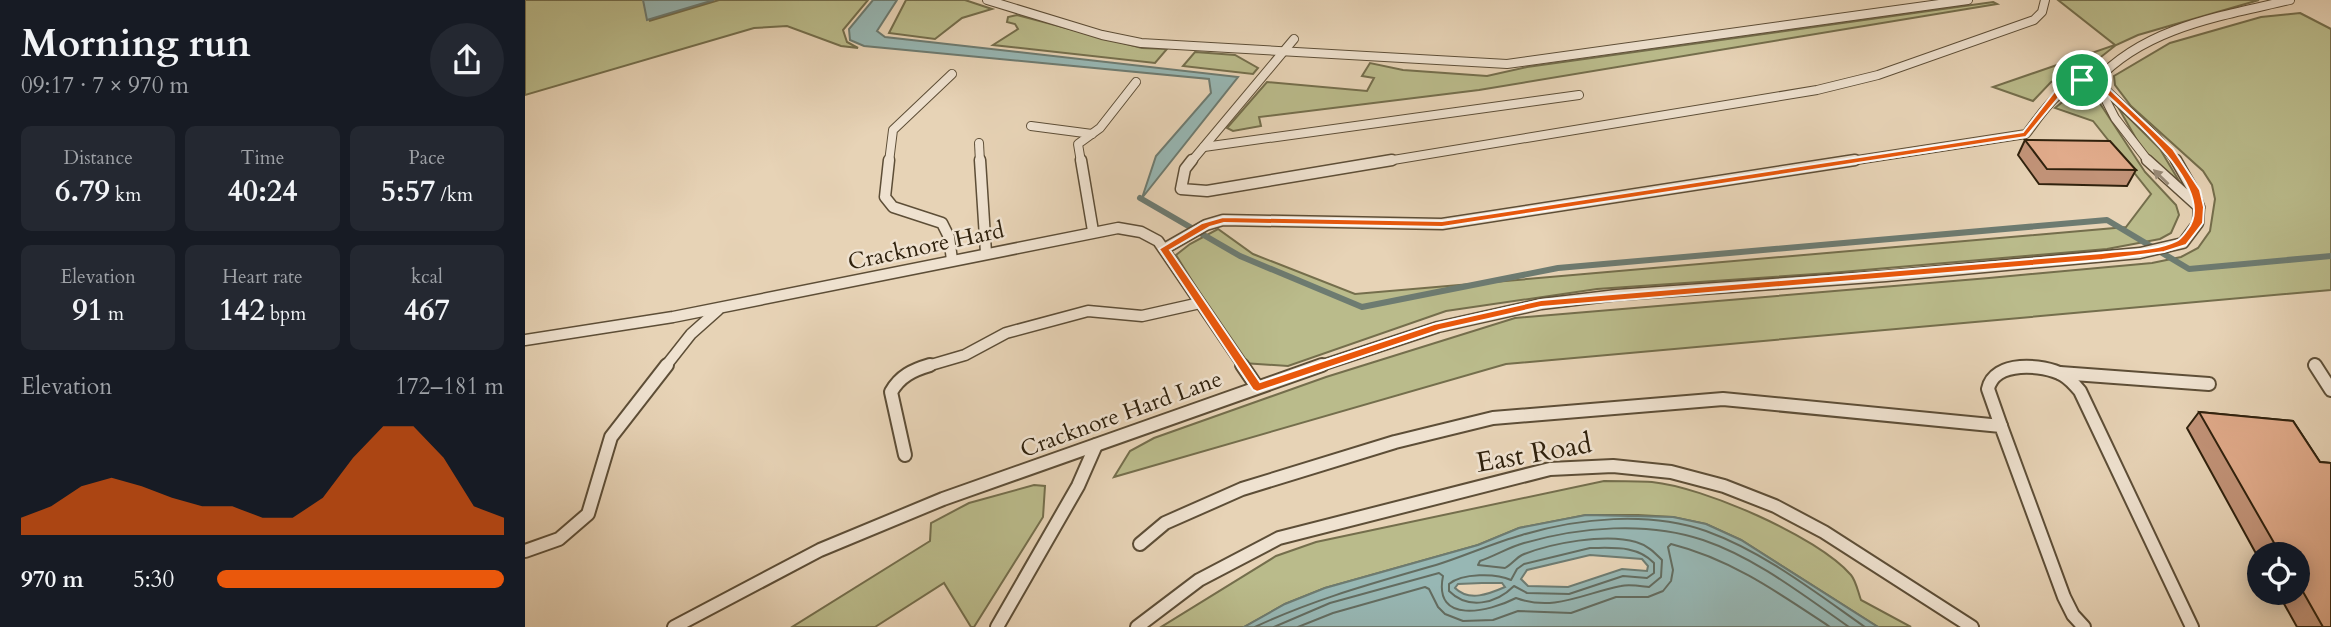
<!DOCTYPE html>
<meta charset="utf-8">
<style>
body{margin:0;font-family:Cardo,serif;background:#242831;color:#f1f3f6;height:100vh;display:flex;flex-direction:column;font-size:26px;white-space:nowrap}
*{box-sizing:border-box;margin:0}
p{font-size:23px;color:#9ea1a6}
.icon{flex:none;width:38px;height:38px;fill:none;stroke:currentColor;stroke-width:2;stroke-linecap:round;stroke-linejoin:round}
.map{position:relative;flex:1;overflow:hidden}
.panel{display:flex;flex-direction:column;background:#171b24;width:525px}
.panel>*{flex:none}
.fabs{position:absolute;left:1722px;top:542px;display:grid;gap:14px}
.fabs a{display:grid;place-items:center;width:63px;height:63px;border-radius:50%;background:#171b24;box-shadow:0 4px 18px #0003;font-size:35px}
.pin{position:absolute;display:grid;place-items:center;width:60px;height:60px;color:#fff;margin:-30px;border:4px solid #fff;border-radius:50%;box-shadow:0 2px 7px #0007}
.round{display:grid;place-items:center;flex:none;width:74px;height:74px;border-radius:37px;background:#242831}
.summary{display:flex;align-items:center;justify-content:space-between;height:119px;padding:0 21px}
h1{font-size:38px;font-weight:800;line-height:52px}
.figures{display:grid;grid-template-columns:repeat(3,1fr);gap:10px;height:119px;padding:7px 21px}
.figures div{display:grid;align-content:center;border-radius:10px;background:#242831;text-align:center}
.figures b{font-size:30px;font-weight:800}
.figures small{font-size:19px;font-weight:400}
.figures p{font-size:19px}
.chart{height:196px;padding:14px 21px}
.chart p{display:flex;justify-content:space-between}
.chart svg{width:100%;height:126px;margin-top:7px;fill:#ea580c;opacity:.7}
ul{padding:0 21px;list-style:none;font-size:23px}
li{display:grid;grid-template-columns:112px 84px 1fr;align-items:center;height:52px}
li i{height:18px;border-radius:9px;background:#ea580c}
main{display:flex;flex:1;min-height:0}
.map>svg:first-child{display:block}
.green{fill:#babb8b;stroke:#746e4c;stroke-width:2}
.water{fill:#97b7b4;stroke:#6d7b71;stroke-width:2;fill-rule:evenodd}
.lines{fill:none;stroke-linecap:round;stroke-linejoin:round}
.shore{stroke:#636c60;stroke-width:2}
.stream{stroke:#6d7b71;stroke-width:6}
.service-far2-casing{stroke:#5d4e37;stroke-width:10}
.service-far1-casing{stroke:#5d4e37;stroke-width:13}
.service-casing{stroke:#5d4e37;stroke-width:16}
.service-far2{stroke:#efe2d0;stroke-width:8}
.service-far1{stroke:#efe2d0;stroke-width:10}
.service{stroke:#efe2d0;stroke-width:12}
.wall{fill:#c29378;stroke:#2f210d;stroke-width:2}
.building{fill:#e1ab8b;stroke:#2f210d;stroke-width:2}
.oneway{fill:#998b78}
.route{fill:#ea580c;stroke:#fff;stroke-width:2;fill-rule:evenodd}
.labels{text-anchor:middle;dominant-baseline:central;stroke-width:5;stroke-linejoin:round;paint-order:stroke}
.street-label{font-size:23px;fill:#2f210d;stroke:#efe2d0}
.near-street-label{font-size:28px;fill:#2f210d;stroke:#efe2d0}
</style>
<main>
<section class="panel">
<div class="summary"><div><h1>Morning run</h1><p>09:17 · 7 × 970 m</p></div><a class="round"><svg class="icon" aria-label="share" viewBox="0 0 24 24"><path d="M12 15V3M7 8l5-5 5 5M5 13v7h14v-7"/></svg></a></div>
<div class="figures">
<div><p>Distance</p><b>6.79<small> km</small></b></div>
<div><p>Time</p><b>40:24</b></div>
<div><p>Pace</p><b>5:57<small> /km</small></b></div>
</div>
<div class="figures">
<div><p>Elevation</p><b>91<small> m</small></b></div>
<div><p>Heart rate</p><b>142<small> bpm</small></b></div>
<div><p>kcal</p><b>467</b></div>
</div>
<div class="chart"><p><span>Elevation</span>172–181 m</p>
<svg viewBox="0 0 160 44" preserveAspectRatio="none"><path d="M0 44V38L10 34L20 27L30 24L40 27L50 31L60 34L70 34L80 38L90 38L100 31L110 17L120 6L130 6L140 17L150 34L160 38V44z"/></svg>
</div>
<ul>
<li><b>970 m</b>5:30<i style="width:100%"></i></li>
</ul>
</section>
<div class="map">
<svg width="1806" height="627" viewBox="0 0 1806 627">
<rect width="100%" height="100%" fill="#e7d3b6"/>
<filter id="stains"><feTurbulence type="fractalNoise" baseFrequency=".00286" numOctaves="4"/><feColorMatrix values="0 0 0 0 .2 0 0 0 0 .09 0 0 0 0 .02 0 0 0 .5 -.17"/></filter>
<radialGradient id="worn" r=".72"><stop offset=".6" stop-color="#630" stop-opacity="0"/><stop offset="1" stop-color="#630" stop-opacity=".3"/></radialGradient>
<!-- green -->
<g class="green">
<polygon points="0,0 189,0 124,21 194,0 343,0 318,30 322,42 333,48 316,46 262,26 229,28 0,95"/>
<polygon points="381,0 440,0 467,9 437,18 410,39 364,33"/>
<polygon points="1533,0 1734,0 1613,35 1591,45 1567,64 1526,82 1508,101 1468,87 1590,45"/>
<polygon points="1468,2 1472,4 954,90 734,117 736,126 708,131 702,128 742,82 842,91 849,78 837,76 845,63 878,70 962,76 1002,67"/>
<polygon points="1775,13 1806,29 1806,290 981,364 589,477 605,451 629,438 801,377 990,318 1464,278 1627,263 1656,257 1673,248 1685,231 1690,199 1687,185 1678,171 1606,106 1590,85 1589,76 1645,43 1736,17"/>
<polygon points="492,15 617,48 642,49 630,63 468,45 493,29 490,24 482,22 483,17"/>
<polygon points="670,52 710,55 733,68 728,74 658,66"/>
<polygon points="1558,90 1566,92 1572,99 1620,172 1651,205 1654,215 1646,233 1635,239 1582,249 1305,273 1072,289 921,311 763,366 718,363 651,255 665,244 693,229 728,254 830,294 1601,227 1626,194 1568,121 1530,108 1551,91"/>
<polygon points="1593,107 1635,149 1660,191 1617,149"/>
<path d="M 1079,481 C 1095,481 1111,481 1127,482 C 1178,487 1292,536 1326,575 C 1331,581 1333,592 1336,600 L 1386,627 L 1353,627 L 1216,540 L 1181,524 L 1148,517 L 1113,515 L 1061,515 L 994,528 L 953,545 L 800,588 L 760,604 L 719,627 L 636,627 L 751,556 L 791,542 Z"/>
<polygon points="509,485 520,486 518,517 449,627 446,627 419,583 350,627 267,627 405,541 406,523 444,503"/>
</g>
<!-- water -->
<g class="water">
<polygon points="118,0 189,0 122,20"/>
<polygon points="348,0 372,0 352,31 360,37 713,77 617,198 631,156 686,93 684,79 339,46 325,40 324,29"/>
<path d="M 1061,515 L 1148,517 L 1181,524 L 1216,540 L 1353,627 L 719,627 L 760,604 L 800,588 L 953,545 L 994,528 ZM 1065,555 L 1117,559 L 1123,566 L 1122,571 L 1097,569 L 1043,587 L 1003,586 L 996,579 L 1002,570 ZM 957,583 L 977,583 L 980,587 C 964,594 944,602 930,588 L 933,584 Z"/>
</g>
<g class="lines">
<!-- shore -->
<g class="shore">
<path d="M 1065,548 C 1088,548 1112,545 1129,563 L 1129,573 L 1122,578 L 1098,576 L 1044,594 L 1002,593 L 989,586 C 971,604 943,610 924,591 L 924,584 C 937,573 971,573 986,580 L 992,569 L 999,564 Z"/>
<path d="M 730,627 C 789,599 849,583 911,565 C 940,556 968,543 997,535 C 1054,518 1123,511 1181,531 C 1239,552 1290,592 1340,627"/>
<path d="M 749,627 L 805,603 L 914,573 L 918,576 C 908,625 964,612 991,598 C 1030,612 1059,593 1096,586 C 1104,584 1115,586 1124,587 L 1136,577 L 1137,560 C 1129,552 1122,545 1111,542 C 1081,533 1026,543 997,555 C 991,558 987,564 980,568 L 953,565 L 955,561 C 970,556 984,547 999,543 C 1055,527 1122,521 1178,540 C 1231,558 1278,595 1324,627"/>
<path d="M 773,627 L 808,613 L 900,587 L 904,589 L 913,607 L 920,614 L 938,621 L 968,620 L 993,611 L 1046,613 L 1091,597 L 1123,597 L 1138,591 L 1146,581 L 1148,570 L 1143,547 L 1146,544 C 1206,559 1254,593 1305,627"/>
</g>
<!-- stream -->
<polyline class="stream" points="615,198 715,256 837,307 1033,268 1582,220 1664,269 1806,256"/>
<defs>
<g id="service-far2">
<polyline points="462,0 577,35 616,43 982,64 1443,0"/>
<path d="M 1571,81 C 1620,27 1697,16 1765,0"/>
<polyline points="506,126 567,134"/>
<polyline points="454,143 455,162"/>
<polyline points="679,147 1054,95"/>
<polyline points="364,162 368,130 427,74"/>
<polyline points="556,162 553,144 575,128 611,82"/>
<polyline points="666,162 769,39"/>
<polyline points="856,162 1292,90 1353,75 1509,20 1517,12 1520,0"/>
<path d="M 1319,162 L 1501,134 C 1521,108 1535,82 1571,81"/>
<polyline points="1624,162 1590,118 1571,81 1632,138 1652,162"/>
</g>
<g id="service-far1">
<polyline points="364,160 360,197 368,207 417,223 424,237 427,260"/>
<polyline points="455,160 461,253"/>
<polyline points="556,160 568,231"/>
<polyline points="667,160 660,169 656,189 682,191 867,160"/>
<polyline points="1622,160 1674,207 1667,188 1651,160"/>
<polyline points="639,249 681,225 698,220 917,224 1330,160"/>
<polyline points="0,340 148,317 593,228 616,232 633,241 719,367"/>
<polyline points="140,367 166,334 193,310"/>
<polyline points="399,367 440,355 481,333 563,311 617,316 675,303"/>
<polyline points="792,367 913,327 1016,304 1092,295 1361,276 1615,253 1658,243 1673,223 1674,207"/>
</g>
<g id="service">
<polyline points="717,365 732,387"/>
<polyline points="1790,365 1806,390"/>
<polyline points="1535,373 1684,384"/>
<path d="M 1476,426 L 1463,389 C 1469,360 1518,364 1538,375 C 1545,379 1550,385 1555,391 L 1667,627"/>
<path d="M 380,455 L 366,392 C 375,376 388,370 405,365"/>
<polyline points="615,544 640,523 717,489 870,442 968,418 1198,399 1476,426 1539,597 1548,615 1559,627"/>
<polyline points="0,551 34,539 63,514 86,437 142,365"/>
<polyline points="149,627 295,550 418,499 797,365"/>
<polyline points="472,627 553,486 571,445"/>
<polyline points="612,627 674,580 754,538 1025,469 1088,466 1146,472 1199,486 1250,506 1299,532 1447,627"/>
</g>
</defs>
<!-- service-far2 casing -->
<use href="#service-far2" class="service-far2-casing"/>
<!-- service-far1 casing -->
<use href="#service-far1" class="service-far1-casing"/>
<!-- service casing -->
<use href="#service" class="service-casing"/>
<!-- service-far2 -->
<use href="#service-far2" class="service-far2"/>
<!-- service-far1 -->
<use href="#service-far1" class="service-far1"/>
<!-- service -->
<use href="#service" class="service"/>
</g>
<!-- wall -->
<g class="wall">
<polygon points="1500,140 1611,170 1602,186 1514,184 1493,155"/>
<polygon points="1674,412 1768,421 1795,462 1806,463 1806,627 1772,627 1753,593 1773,593 1773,555 1734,555 1734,559 1662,428"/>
</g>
<!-- building -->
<g class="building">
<polygon points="1500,140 1585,141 1611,170 1522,169"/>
<polygon points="1674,412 1768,421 1795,462 1806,463 1806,627 1798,627 1773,583 1773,555 1756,555"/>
</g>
<!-- one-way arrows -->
<defs><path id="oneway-solid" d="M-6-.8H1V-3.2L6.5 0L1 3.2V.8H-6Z" transform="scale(1.75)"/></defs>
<use class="oneway" href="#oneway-solid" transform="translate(1636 177) rotate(-136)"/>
<!-- route -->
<path class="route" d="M 1557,77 L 1574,79 L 1648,149 L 1675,190 L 1679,207 L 1678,223 L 1661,245 L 1639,252 L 1577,260 L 1016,307 L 915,330 L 732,392 L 728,390 L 634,249 L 677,223 L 698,217 L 917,221 L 1498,132 L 1533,87 ZM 1558,82 L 1569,83 C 1596,109 1696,189 1662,230 C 1659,234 1656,239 1651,241 C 1630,251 1600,250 1577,253 L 1016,300 L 909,324 L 735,382 L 645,250 L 685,227 L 699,223 L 917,227 L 1501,137 L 1539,91 Z"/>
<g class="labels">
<!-- street labels -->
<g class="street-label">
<text transform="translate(401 246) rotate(-12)">Cracknore Hard</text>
<text transform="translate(596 414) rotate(-20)">Cracknore Hard Lane</text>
</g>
<!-- near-street labels -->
<g class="near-street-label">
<text transform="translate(1009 453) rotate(-10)">East Road</text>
</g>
</g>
<rect width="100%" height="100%" filter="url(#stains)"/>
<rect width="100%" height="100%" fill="url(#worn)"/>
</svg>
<div class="fabs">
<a><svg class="icon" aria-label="locate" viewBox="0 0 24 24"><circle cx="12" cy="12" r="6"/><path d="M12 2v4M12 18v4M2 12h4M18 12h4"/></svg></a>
</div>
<div class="pin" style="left:1557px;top:80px;background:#1e9e55"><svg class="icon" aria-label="arrive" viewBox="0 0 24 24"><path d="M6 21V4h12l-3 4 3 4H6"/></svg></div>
</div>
</main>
